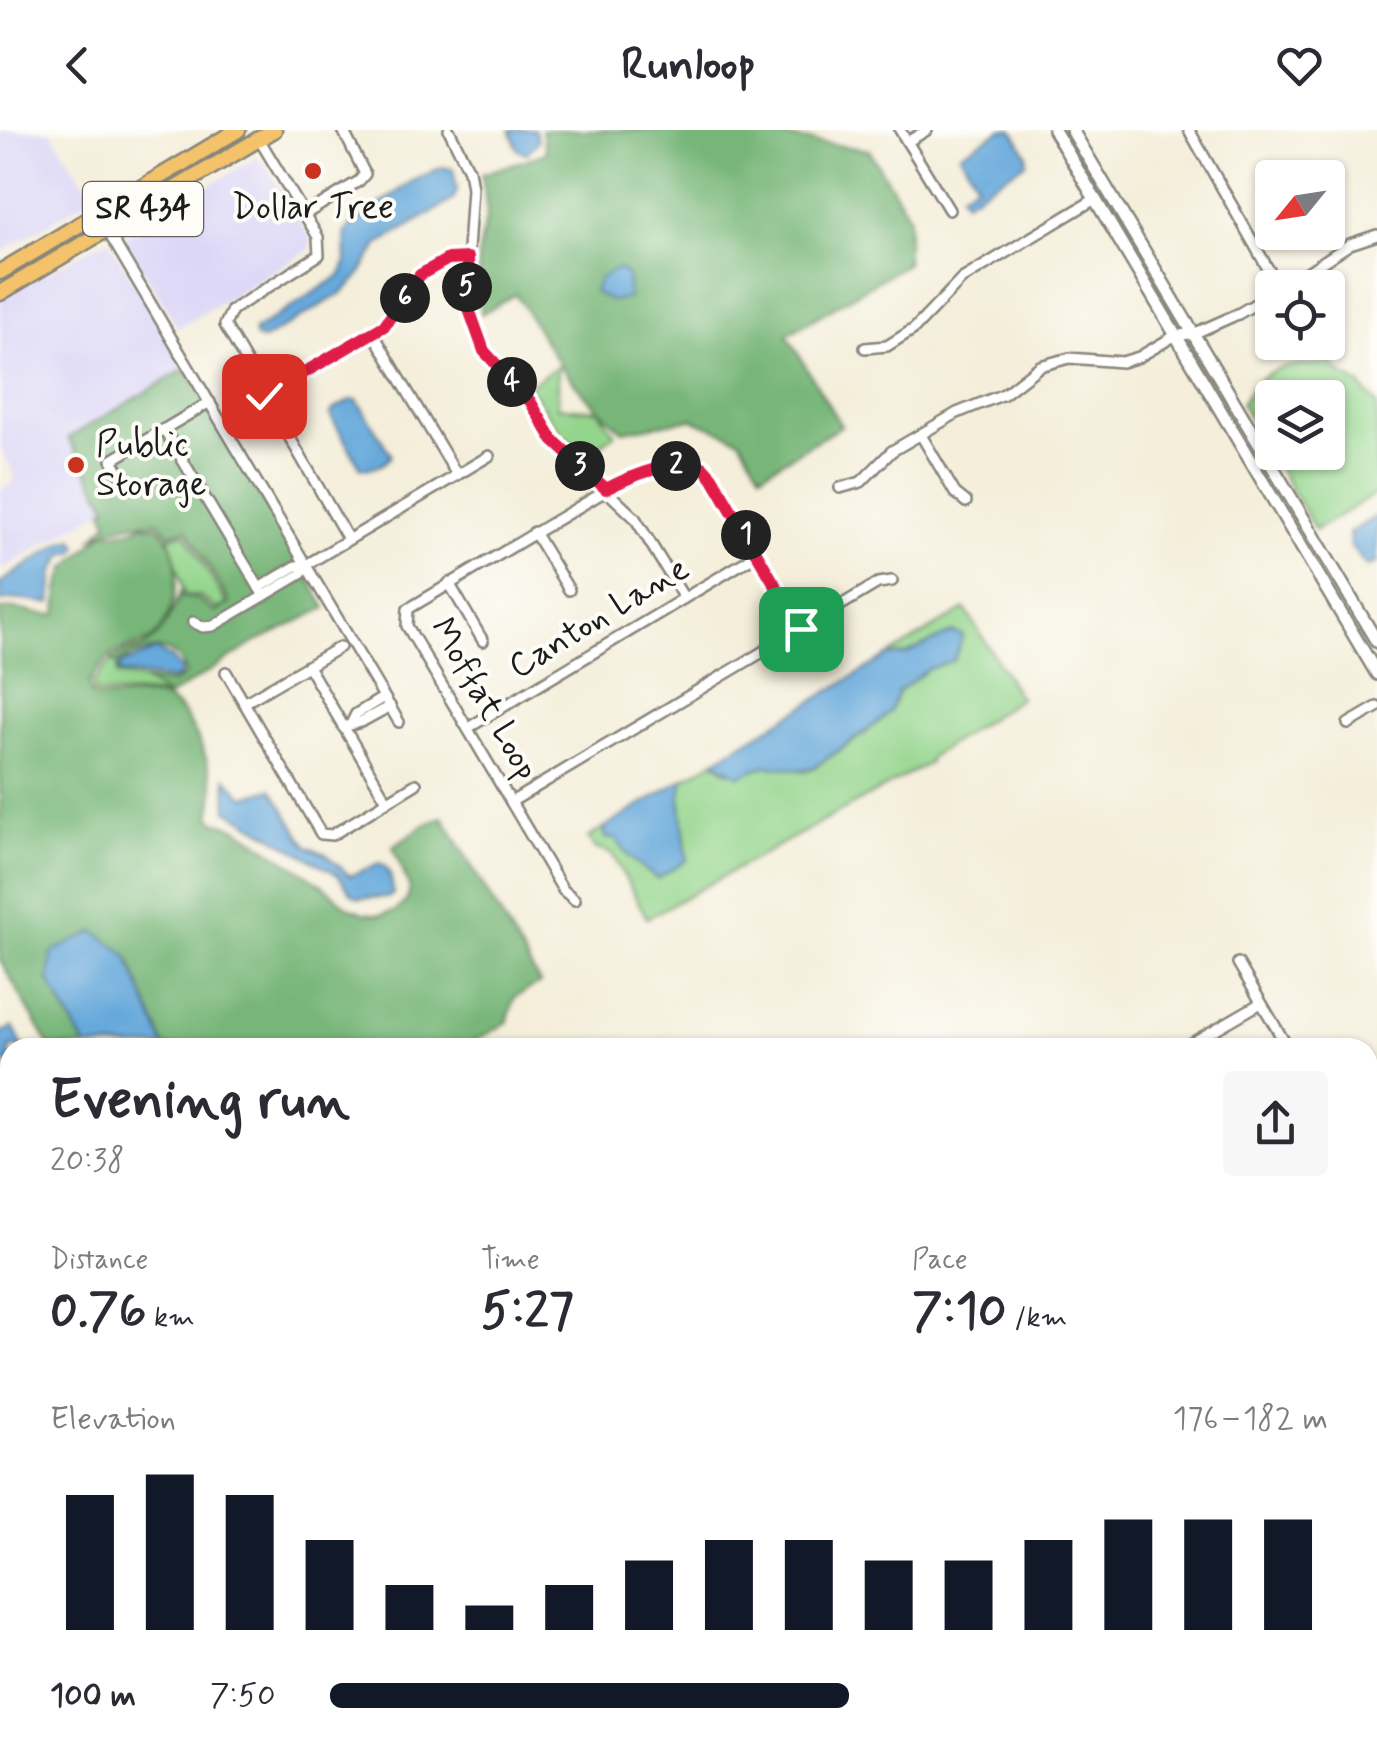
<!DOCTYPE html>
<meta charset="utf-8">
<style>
body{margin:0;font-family:Mynerve,sans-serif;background:#f7f7f7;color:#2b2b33;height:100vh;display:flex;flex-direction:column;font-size:38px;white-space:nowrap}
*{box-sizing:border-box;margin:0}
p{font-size:32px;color:#7c7c81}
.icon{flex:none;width:55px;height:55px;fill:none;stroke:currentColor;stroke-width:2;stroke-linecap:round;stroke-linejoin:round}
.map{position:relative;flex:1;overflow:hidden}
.details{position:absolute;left:0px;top:908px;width:1378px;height:718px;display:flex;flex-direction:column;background:#fff;border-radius:30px 30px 0 0;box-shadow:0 2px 8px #0004}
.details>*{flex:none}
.needle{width:65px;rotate:240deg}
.tools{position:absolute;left:1255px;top:30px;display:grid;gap:20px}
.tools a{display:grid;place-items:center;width:90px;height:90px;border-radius:10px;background:#fff;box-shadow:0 2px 8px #0004;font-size:50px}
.pin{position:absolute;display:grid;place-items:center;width:85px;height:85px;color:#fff;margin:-42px;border-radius:20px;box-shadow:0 5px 15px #0006}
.km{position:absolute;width:50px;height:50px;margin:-25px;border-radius:50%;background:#222;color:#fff;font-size:28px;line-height:50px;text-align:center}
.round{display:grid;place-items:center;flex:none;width:105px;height:105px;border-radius:10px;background:#f7f7f7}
.headline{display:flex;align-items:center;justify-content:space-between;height:170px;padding:0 50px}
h1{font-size:55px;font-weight:700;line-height:75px}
.metrics{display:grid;grid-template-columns:repeat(3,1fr);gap:15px;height:170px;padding:10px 50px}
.metrics div{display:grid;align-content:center}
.metrics b{font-size:50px;font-weight:700}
.metrics small{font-size:28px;font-weight:400}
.metrics p{font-size:28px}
.chart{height:280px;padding:20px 50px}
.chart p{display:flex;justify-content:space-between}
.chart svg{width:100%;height:180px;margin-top:10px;stroke:#111827;stroke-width:6}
ul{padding:0 50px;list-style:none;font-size:32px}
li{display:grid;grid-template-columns:160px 120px 1fr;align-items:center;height:75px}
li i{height:25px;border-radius:12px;background:#111827}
header{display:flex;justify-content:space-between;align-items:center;height:130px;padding:0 50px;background:#fff;font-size:45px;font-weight:700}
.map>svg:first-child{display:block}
.built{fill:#dbd6f7}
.green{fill:#94d58d;stroke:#587854;stroke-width:2.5;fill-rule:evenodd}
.forest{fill:#77b678;stroke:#4a694a;stroke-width:2.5}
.water{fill:#66a9db;stroke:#41627c;stroke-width:2.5}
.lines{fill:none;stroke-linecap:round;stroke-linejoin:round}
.minor-casing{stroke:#88857b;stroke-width:14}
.tertiary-casing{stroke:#88857b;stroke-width:16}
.secondary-casing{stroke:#88857b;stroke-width:18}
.primary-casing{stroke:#88857b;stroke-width:19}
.minor{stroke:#fff;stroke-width:9}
.tertiary{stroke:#fff;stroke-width:11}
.secondary{stroke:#fae7c3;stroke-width:12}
.primary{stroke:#f3c26a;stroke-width:14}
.route-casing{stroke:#fff;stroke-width:20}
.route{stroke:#e11d48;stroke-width:12}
.poi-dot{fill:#c8321e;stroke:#fdfcf7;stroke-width:4}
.labels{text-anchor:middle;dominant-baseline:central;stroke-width:8;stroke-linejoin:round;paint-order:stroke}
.shield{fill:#fdfcf7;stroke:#605f5e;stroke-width:2.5}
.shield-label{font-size:32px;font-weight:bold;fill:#1c1c1c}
.poi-label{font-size:35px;fill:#1c1c1c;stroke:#fdfcf7}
.street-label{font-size:35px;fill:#1c1c1c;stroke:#fdfcf7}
</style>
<header><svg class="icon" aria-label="back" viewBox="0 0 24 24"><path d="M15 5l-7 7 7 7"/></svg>Runloop<svg class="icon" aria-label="heart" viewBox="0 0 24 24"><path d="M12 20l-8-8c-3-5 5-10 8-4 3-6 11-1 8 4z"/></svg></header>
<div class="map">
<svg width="1377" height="1623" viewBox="0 0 1377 1623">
<rect width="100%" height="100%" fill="#fdfcf7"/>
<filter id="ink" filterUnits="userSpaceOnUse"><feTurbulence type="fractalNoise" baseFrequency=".01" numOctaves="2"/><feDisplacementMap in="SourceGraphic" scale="20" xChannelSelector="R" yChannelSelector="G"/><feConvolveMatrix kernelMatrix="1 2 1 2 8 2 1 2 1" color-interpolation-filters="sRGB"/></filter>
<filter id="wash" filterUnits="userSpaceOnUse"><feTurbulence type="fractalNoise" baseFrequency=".0048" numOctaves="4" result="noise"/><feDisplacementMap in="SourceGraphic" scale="40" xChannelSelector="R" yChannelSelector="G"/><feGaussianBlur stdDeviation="2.25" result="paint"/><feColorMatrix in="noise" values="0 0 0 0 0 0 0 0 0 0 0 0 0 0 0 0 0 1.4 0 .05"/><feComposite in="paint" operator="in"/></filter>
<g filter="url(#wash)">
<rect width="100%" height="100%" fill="#f4eeda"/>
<!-- built -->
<g class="built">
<polygon points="0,0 50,0 93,66 0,123"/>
<polygon points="256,28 266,35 311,110 310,119 178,198 123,107 151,96 205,58"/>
<polygon points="108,109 185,239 69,308 108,377 0,441 0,360 13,353 15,345 0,317 0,168"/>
</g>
<!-- green -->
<g class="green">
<path d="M 1329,232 L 1340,243 L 1360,255 L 1377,275 L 1377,363 L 1315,400 L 1241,274 C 1267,230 1284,239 1329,232 ZM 1272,268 L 1328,268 L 1328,322 L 1272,322 Z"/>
<polygon points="558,236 558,277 598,280 615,304 585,327 553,293 529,255"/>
<polygon points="185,403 227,474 217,479 200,466 185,465 169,407"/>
<polygon points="965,479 1020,568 929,628 929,633 647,788 612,724 594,718 588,708 605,697 605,707 616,708 629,727 657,749 687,729 680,668 684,649 714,631 728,642 774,634 805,641 815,637 866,603 895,571 898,562 928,539 954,529 953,502 906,524 887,526"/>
<path d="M 111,531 L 117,534 L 117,545 L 144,550 L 168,567 C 145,558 117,568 95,562 L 93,553 Z"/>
<polygon points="10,955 10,1171 0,1177 0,960"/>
<polygon points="1370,1384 1377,1396 1377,1623 1258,1623 1254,1615 1368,1615"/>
</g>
<!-- forest -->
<g class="forest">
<path d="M 542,0 L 738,0 L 869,20 L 909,86 L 906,134 L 787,205 L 841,296 L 761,344 L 740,309 L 692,289 L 623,301 C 570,257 550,222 516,164 L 481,184 L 478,127 L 487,82 L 482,44 L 546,23 Z"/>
<path d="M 185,239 L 299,432 L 276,444 L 285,458 L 306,443 L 326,478 L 256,512 L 168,567 L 144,550 L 174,553 L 185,544 C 176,506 141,520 117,534 L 111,531 C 120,521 130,522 142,517 C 163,507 172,483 181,462 L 182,467 L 198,469 L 215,482 L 230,473 L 187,399 L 169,404 L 159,392 C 137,392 108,396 91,410 L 108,393 L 103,380 L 108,377 L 68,308 Z"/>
<path d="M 142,395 L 158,396 C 185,422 180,476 157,504 C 147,514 133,516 121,520 C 108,524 96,542 89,553 L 92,565 C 113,573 141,560 163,568 C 189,577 208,628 213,654 C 215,666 212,675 210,686 L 214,691 L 238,699 L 321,754 L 348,777 L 364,783 L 380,785 L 396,781 L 407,770 L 410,759 L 393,717 L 426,694 L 443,687 L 540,853 L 515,867 L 507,893 L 464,917 L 165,917 L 127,825 L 49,851 L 86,917 L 50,917 L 0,830 L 0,480 C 21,475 38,488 57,484 L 59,460 L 66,438 L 104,403 L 129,401 Z"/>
</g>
<!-- water -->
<g class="water">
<polygon points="510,0 535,0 538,11 527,23 518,20"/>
<polygon points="1001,0 1013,0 1027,24 1026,33 965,71 961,64 977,53 960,24"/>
<polygon points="442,37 453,39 457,60 453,70 379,114 357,149 342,163 263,210 256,208 254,201 341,145 346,133 345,102 353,94 411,52"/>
<polygon points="618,138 628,147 628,168 610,171 594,162 599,149"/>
<path d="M 351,270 L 357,270 L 391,325 C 386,335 372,340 361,338 L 330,285 L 333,280 Z"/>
<polygon points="1377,386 1377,433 1367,437 1350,415 1349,403"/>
<path d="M 74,409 L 78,416 L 74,423 L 65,423 L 54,441 L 51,473 C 34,473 15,466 0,472 L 0,453 L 63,412 Z"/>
<path d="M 953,502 L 963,505 L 954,530 L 928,539 L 898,562 L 890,582 L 880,591 L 815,637 C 788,647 778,624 740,646 L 714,631 L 887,526 L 906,524 Z"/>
<polygon points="156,520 171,528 182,541 174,550 119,543 120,535"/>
<path d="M 226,648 L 244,667 L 272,659 L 307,716 L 326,724 L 350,746 L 379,733 C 391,737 392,752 393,764 L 389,767 L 360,768 L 352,764 L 338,745 L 227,680 Z"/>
<polygon points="684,649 680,668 687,730 657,749 629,727 616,709 605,708 605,697"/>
<polygon points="95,801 127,825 165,917 86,917 49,851 52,822"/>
<polygon points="13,897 23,917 10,918 10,931 0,938 0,903"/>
</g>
</g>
<g filter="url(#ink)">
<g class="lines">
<defs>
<g id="minor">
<polyline points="449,0 469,40 472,58 466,152 470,182 484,221 529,271 553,310 635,388 684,468"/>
<polyline points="900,0 949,80"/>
<polyline points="1189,0 1279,158"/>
<polyline points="259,9 318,107 319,125 232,180 225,195 348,409"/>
<polyline points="907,12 927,0"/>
<polyline points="304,85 359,51 365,44 343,0"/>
<polyline points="107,100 399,592"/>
<polyline points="1283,158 1350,114 1377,105"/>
<polyline points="373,203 457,345"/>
<polyline points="865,218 887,216 914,199 962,149 1095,69"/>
<polyline points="264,266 384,196 420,145 448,129 468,129"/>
<polyline points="164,299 264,466"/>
<polyline points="921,305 955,363 966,372"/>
<polyline points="121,345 112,330 210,272"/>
<polyline points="840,358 861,352 892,321 957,283 1004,264 1040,236 1069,228 1122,232 1139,227 1176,205 1193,204 1238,184 1272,164"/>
<polyline points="534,402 569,460"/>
<polyline points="449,453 483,511"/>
<polyline points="259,458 296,436 306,435 489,326"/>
<polyline points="193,492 203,497 213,496 301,444 306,435"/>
<polyline points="308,536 387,671"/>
<polyline points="226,542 321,704 332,705 416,654"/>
<polyline points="244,573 340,517"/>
<polyline points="352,592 356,584 384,567"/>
<polyline points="1348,594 1377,577"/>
<polyline points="343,597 361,592 390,576"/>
<polyline points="468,598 758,424"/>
<polyline points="511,672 878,453 892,451"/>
<polyline points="575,770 563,760 407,496 408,479 629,347 653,340 693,335 703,337 712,347 801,499"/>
<polyline points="1238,833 1288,918"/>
<polyline points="1183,918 1261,873"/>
<polyline points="1368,948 1377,943"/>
<polyline points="1368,1064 1377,1059"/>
<polyline points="1368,1201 1377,1196"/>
<polyline points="485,1615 489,1623"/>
<polyline points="1069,1615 1074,1623"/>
<polyline points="1185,1615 1188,1623"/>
<polyline points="993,1623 1006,1615"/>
</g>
<g id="tertiary">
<polyline points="1054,0 1377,544"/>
<polyline points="1072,0 1377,512"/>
</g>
<g id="secondary">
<polyline points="0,1580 10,1597"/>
<polyline points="20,1615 25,1623"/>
</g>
<g id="primary">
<polyline points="0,142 238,0"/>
<polyline points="0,163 274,0"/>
</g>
</defs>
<!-- minor casing -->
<use href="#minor" class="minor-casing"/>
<!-- tertiary casing -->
<use href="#tertiary" class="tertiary-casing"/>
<!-- secondary casing -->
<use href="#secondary" class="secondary-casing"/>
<!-- primary casing -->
<use href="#primary" class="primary-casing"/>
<!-- minor -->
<use href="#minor" class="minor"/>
<!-- tertiary -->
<use href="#tertiary" class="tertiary"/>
<!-- secondary -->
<use href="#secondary" class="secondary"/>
<!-- primary -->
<use href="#primary" class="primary"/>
</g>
</g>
<g class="lines" filter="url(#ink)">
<defs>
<path id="route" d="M 264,266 L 384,196 L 420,145 L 448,129 L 468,128 L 470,182 L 484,221 L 530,271 L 553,310 L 606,359 C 635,344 670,330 703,337 L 712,347 L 801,499"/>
</defs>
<!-- route casing -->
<use href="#route" class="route-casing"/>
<!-- route -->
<use href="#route" class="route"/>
</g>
<!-- markers -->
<g class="poi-dot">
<circle cx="313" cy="41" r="10"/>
<circle cx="76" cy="335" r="10"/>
</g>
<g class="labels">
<!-- shield labels -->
<rect class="shield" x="83" y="52" width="120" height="54" rx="8"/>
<g class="shield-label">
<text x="143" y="79">SR 434</text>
</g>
<!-- poi labels -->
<g class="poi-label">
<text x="313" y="78">Dollar Tree</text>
<text x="96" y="315" text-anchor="start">Public<tspan x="96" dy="40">Storage</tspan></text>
</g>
<!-- street labels -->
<g class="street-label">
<text transform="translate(599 488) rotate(-31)">Canton Lane</text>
<text transform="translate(484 569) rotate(60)">Moffat Loop</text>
</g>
</g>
</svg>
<div class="tools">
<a><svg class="needle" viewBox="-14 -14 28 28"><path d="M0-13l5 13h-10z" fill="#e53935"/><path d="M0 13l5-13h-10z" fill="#7c7c81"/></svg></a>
<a><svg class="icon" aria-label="locate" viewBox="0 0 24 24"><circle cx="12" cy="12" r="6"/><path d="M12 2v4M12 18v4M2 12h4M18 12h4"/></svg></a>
<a><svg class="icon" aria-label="layers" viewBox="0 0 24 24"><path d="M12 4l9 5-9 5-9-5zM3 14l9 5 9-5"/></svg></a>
</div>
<div class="pin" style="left:801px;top:499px;background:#1e9e55"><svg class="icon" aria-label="arrive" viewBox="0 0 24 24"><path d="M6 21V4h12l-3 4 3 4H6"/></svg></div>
<div class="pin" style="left:264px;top:266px;background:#d93025"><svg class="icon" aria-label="check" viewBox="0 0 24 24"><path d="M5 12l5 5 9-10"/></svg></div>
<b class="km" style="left:746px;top:405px">1</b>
<b class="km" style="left:676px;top:336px">2</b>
<b class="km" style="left:580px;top:336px">3</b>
<b class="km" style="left:512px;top:252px">4</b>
<b class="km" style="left:467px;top:157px">5</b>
<b class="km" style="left:405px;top:168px">6</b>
<section class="details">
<div class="headline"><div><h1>Evening run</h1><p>20:38</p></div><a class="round"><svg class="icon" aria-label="share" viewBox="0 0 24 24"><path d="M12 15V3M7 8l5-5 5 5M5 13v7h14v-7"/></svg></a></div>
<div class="metrics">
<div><p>Distance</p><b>0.76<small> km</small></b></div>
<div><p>Time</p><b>5:27</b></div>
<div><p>Pace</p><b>7:10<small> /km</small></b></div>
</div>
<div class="chart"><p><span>Elevation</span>176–182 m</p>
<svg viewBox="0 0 160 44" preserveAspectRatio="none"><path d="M5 44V11M15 44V6M25 44V11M35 44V22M45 44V33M55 44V38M65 44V33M75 44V27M85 44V22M95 44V22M105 44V27M115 44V27M125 44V22M135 44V17M145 44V17M155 44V17"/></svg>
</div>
<ul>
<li><b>100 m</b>7:50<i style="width:52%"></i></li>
</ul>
</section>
</div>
